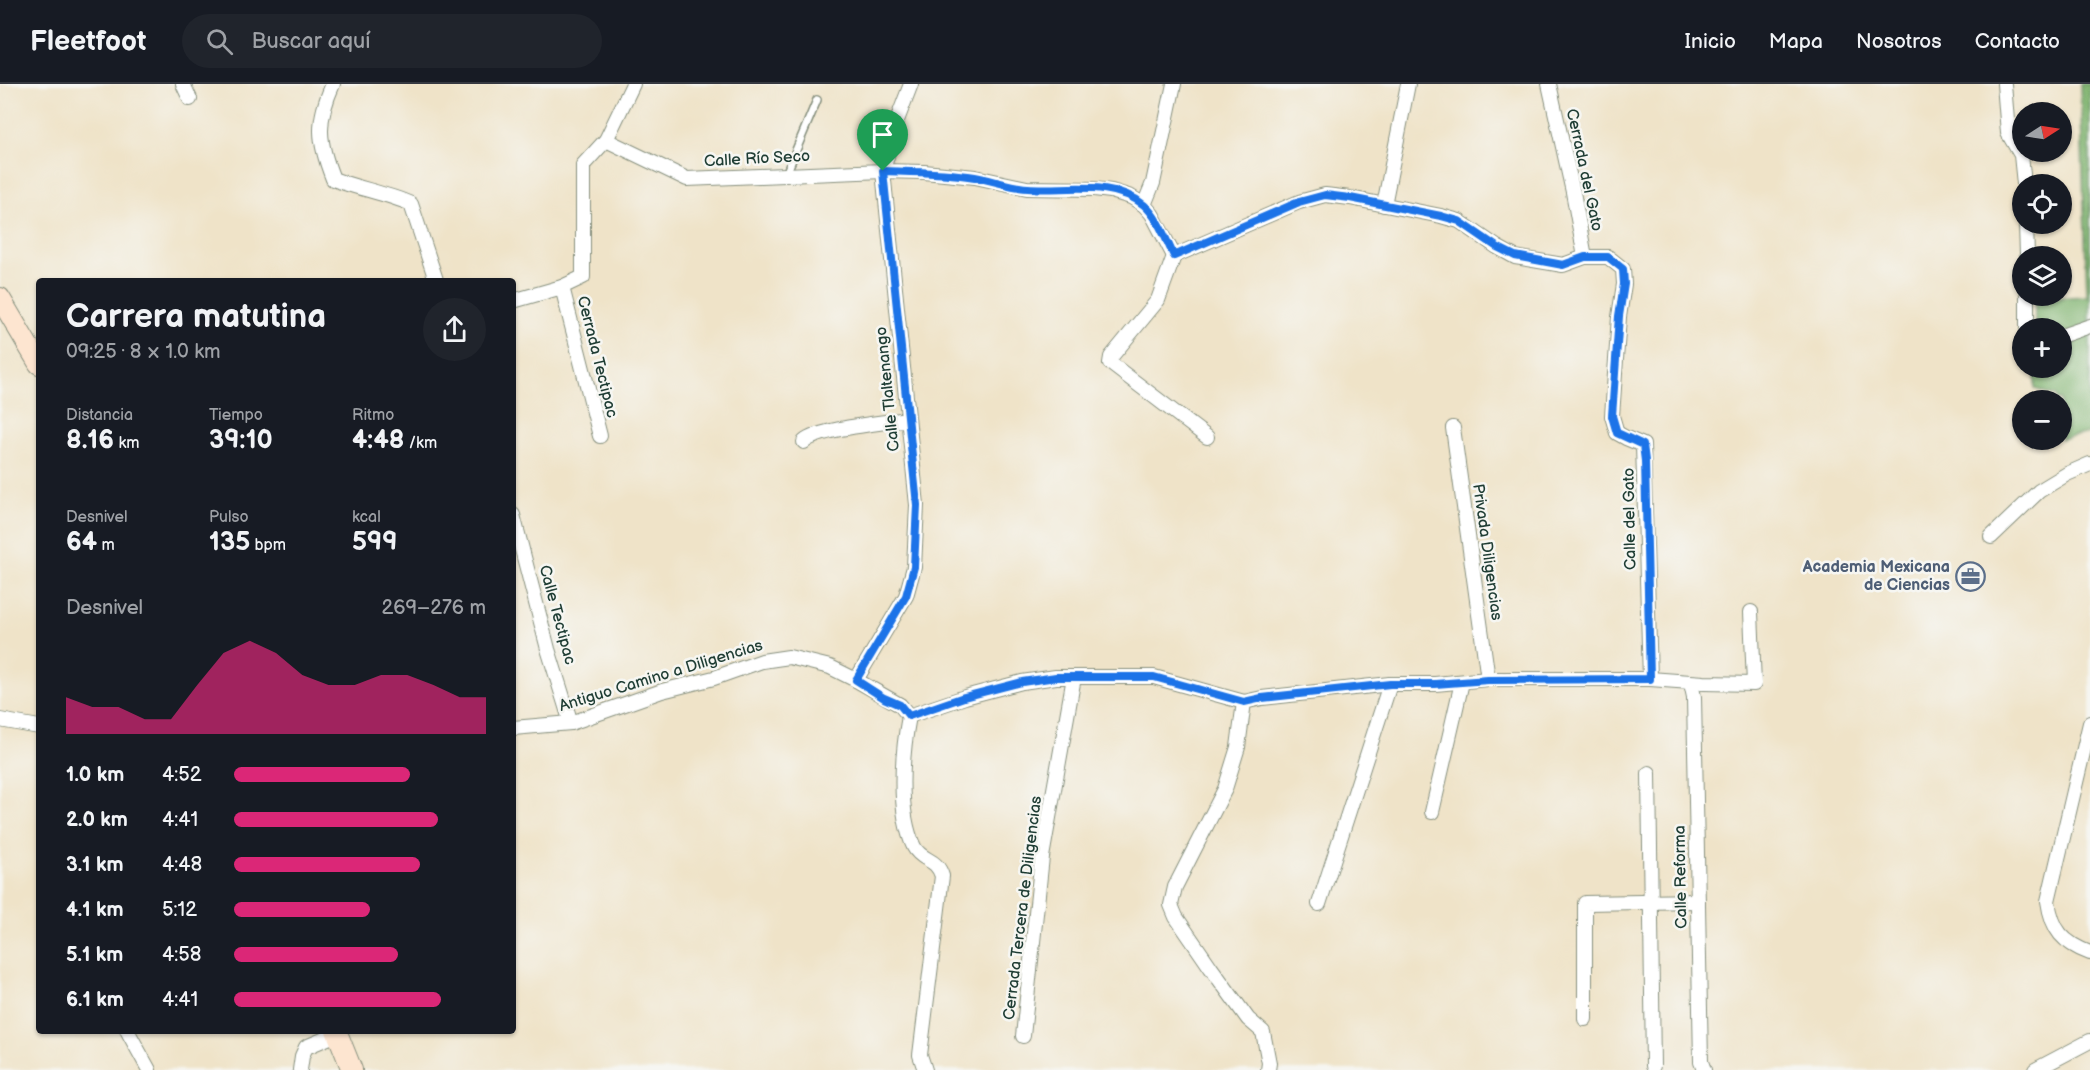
<!DOCTYPE html>
<html lang="es">
<meta charset="utf-8">
<style>
body{margin:0;font-family:"Balsamiq Sans",sans-serif;background:#20242c;color:#f1f3f6;height:100vh;display:flex;flex-direction:column;font-size:22px;white-space:nowrap}
*{box-sizing:border-box;margin:0}
p{font-size:20px;color:#9ea1a6}
.icon{flex:none;width:33px;height:33px;fill:none;stroke:currentColor;stroke-width:2;stroke-linecap:round;stroke-linejoin:round}
.map{position:relative;flex:1;overflow:hidden}
.panel{position:absolute;left:36px;top:194px;width:480px;height:756px;display:flex;flex-direction:column;background:#171b24;border-radius:6px;box-shadow:0 2px 4px #0004}
.panel>*{flex:none}
.needle{width:39px;rotate:78deg}
.tools{position:absolute;left:2012px;top:18px;display:grid;gap:12px}
.tools a{display:grid;place-items:center;width:60px;height:60px;border-radius:50%;background:#171b24;box-shadow:0 2px 4px #0004;font-size:30px}
.pin{position:absolute;display:grid;place-items:center;width:51px;height:51px;color:#fff;margin:-62px -26px;border-radius:50% 50% 50% 0;rotate:-45deg;box-shadow:0 0 6px #0007}
.pin .icon{rotate:45deg}
.round{display:grid;place-items:center;flex:none;width:63px;height:63px;border-radius:32px;background:#20242c}
.overview{display:flex;align-items:center;justify-content:space-between;height:102px;padding:0 30px}
h1{font-size:33px;font-weight:700;line-height:45px}
.metrics{display:grid;grid-template-columns:repeat(3,1fr);gap:9px;height:102px;padding:6px 30px}
.metrics div{display:grid;align-content:center}
.metrics b{font-size:26px;font-weight:700}
.metrics small{font-size:16px;font-weight:400}
.metrics p{font-size:16px}
.chart{height:168px;padding:12px 30px}
.chart p{display:flex;justify-content:space-between}
.chart svg{width:100%;height:108px;margin-top:6px;fill:#db2777;opacity:.7}
ul{padding:0 30px;list-style:none;font-size:20px}
li{display:grid;grid-template-columns:96px 72px 1fr;align-items:center;height:45px}
li i{height:15px;border-radius:8px;background:#db2777}
header{display:flex;align-items:center;gap:36px;box-sizing:border-box;height:84px;padding:0 30px;background:#171b24;border-bottom:2px solid #363941}
header strong{font-size:28px}
nav{display:flex;gap:33px;margin-inline-start:auto;font-size:21px}
.search{width:420px;height:54px;background:#20242c;display:flex;align-items:center;gap:15px;box-sizing:border-box;padding:0 21px;border-radius:33px;color:#9ea1a6;font-size:22px}
.map>svg:first-child{display:block}
.forest{fill:#80b470;stroke:#507852;stroke-width:1.5}
.lines{fill:none;stroke-linecap:round;stroke-linejoin:round}
.service-casing{stroke:#87907e;stroke-width:10}
.minor-casing{stroke:#87907e;stroke-width:16}
.secondary-casing{stroke:#87907e;stroke-width:22}
.service{stroke:#fff;stroke-width:7}
.minor{stroke:#fff;stroke-width:14}
.secondary{stroke:#fde5d0;stroke-width:20}
.route-casing{stroke:#fff;stroke-width:12}
.route{stroke:#1a73e8;stroke-width:8}
.labels{text-anchor:middle;dominant-baseline:central;stroke-width:5;stroke-linejoin:round;paint-order:stroke}
.street-label{font-size:16px;fill:#1f3d34;stroke:#f6f6f2}
.service-label{font-size:16px;font-weight:bold;fill:#4e5e75;stroke:#f6f6f2;text-anchor:end}
</style>
<header>
<strong>Fleetfoot</strong>
<div class="search"><svg class="icon" aria-label="search" viewBox="0 0 24 24"><circle cx="10" cy="10" r="6"/><path d="M15 15l6 6"/></svg>Buscar aquí</div>
<nav><a>Inicio</a><a>Mapa</a><a>Nosotros</a><a>Contacto</a></nav>
</header>
<div class="map">
<svg width="2090" height="986" viewBox="0 0 2090 986">
<rect width="100%" height="100%" fill="#f6f6f2"/>
<filter id="ink" filterUnits="userSpaceOnUse"><feTurbulence type="fractalNoise" baseFrequency=".0167" numOctaves="2"/><feDisplacementMap in="SourceGraphic" scale="12" xChannelSelector="R" yChannelSelector="G"/><feConvolveMatrix kernelMatrix="1 2 1 2 8 2 1 2 1" color-interpolation-filters="sRGB"/></filter>
<filter id="wash" filterUnits="userSpaceOnUse"><feTurbulence type="fractalNoise" baseFrequency=".008" numOctaves="4" result="noise"/><feDisplacementMap in="SourceGraphic" scale="24" xChannelSelector="R" yChannelSelector="G"/><feGaussianBlur stdDeviation="1.35" result="paint"/><feColorMatrix in="noise" values="0 0 0 0 0 0 0 0 0 0 0 0 0 0 0 0 0 1.4 0 .05"/><feComposite in="paint" operator="in"/></filter>
<g filter="url(#wash)">
<rect width="100%" height="100%" fill="#efe3c8"/>
<!-- forest -->
<polygon class="forest" points="2080,0 2090,0 2090,349 2061,355 2061,316 2057,316 2056,312 2035,305 2035,284 2061,284 2061,244 2035,244 2035,215 2087,212"/>
</g>
<g filter="url(#ink)">
<g class="lines">
<defs>
<polyline id="service" points="786,90 817,16"/>
<g id="minor">
<polyline points="183,0 190,15"/>
<path d="M 333,0 C 316,38 318,57 333,95 C 359,105 386,109 411,120 L 436,196"/>
<polyline points="1549,0 1573,108 1585,173 1608,173 1623,185 1624,200 1619,233 1612,332 1617,349 1626,354 1643,361 1650,595"/>
<polyline points="2004,0 2008,49 2021,71 2024,100"/>
<polyline points="606,56 687,95 883,87 924,88 975,93 1027,104 1094,105 1111,107 1131,113 1144,121 1152,130 1174,172 1299,118 1325,111 1350,114 1441,132 1459,137 1497,163 1515,173 1563,181 1585,173"/>
<polyline points="1144,121 1153,99 1174,0"/>
<polyline points="1384,121 1408,0"/>
<polyline points="2026,140 2027,172"/>
<polyline points="1174,172 1158,216 1111,273 1110,279 1207,353"/>
<polyline points="562,203 600,352"/>
<polyline points="513,217 562,203 583,193 583,81 606,56 633,0"/>
<polyline points="2027,244 2027,212"/>
<polyline points="2061,252 2090,242"/>
<polyline points="1453,344 1488,595"/>
<path d="M 804,358 C 820,344 884,339 908,335"/>
<polyline points="513,431 548,565 571,639"/>
<polyline points="1991,453 2039,407 2067,390 2090,380"/>
<polyline points="856,596 906,512 914,483 917,421 883,87 896,39 911,0"/>
<polyline points="1691,599 1694,613 1701,978 1704,986"/>
<polyline points="1244,618 1238,663 1225,705 1175,803 1171,821 1176,833 1211,884 1248,935 1263,948 1269,979 1268,986"/>
<polyline points="909,632 965,613 1022,598 1056,593 1154,593 1244,618 1262,614 1390,600 1435,600 1488,595 1650,595 1704,599 1754,600 1751,528"/>
<path d="M 909,632 C 902,669 897,728 914,763 C 922,778 936,773 942,792 L 920,971 L 925,986"/>
<polyline points="0,636 39,643"/>
<path d="M 2090,639 L 2048,817 C 2052,846 2063,859 2090,869"/>
<polyline points="513,644 571,639 662,607 714,594 762,577 789,573 830,583 856,596 900,621 909,632"/>
<polyline points="1649,689 1653,982"/>
<polyline points="1432,728 1462,598"/>
<polyline points="1319,820 1390,600"/>
<polyline points="1585,935 1585,819 1698,817"/>
<polyline points="127,946 149,986"/>
<polyline points="1023,952 1042,773 1074,593"/>
<polyline points="300,986 302,972 306,963 337,950"/>
<polyline points="2035,986 2090,957"/>
</g>
<g id="secondary">
<polyline points="0,214 39,280"/>
<polyline points="336,946 352,986"/>
</g>
</defs>
<!-- service casing -->
<use href="#service" class="service-casing"/>
<!-- minor casing -->
<use href="#minor" class="minor-casing"/>
<!-- secondary casing -->
<use href="#secondary" class="secondary-casing"/>
<!-- service -->
<use href="#service" class="service"/>
<!-- minor -->
<use href="#minor" class="minor"/>
<!-- secondary -->
<use href="#secondary" class="secondary"/>
</g>
</g>
<g class="lines" filter="url(#ink)">
<defs>
<path id="route" d="M 883,87 C 914,88 944,88 975,93 C 992,96 1010,103 1028,104 C 1066,107 1112,95 1144,121 C 1158,133 1166,156 1174,172 L 1299,118 L 1325,111 L 1350,114 L 1441,132 L 1459,137 L 1497,163 L 1515,172 L 1563,181 L 1585,173 L 1608,173 L 1623,185 L 1624,200 L 1619,232 L 1612,332 L 1617,349 L 1643,361 L 1645,377 L 1650,595 L 1488,596 L 1435,600 L 1390,600 L 1262,614 L 1244,618 L 1154,593 L 1056,593 L 1022,598 L 964,613 L 909,632 L 900,621 L 884,614 L 856,596 L 906,512 L 914,483 L 917,421 Z"/>
</defs>
<!-- route casing -->
<use href="#route" class="route-casing"/>
<!-- route -->
<use href="#route" class="route"/>
</g>
<!-- icons -->
<defs>
<symbol id="office-ring" viewBox="-11 -11 22 22"><circle r="9.5" fill="#f6f6f2" stroke="#5c6f8a" stroke-width="1.5"/><path d="M-6-3h4V-5.5h4V-3h4V5H-6ZM-1-4.5V-3h2v-1.5ZM-6 0V1H6V0Z" fill="#5c6f8a"/></symbol>
</defs>
<g fill-rule="evenodd">
<use href="#office-ring" x="1954" y="476" width="33" height="33"/>
</g>
<g class="labels">
<!-- street labels -->
<g class="street-label">
<text transform="translate(757 75) rotate(-3)">Calle Río Seco</text>
<text transform="translate(1584 86) rotate(78)">Cerrada del Gato</text>
<text transform="translate(597 273) rotate(76)">Cerrada Tectipac</text>
<text transform="translate(888 305) rotate(-96)">Calle Tlaltenango</text>
<text transform="translate(1630 435) rotate(-91)">Calle del Gato</text>
<text transform="translate(1487 468) rotate(82)">Privada Diligencias</text>
<text transform="translate(557 531) rotate(75)">Calle Tectipac</text>
<text transform="translate(661 592) rotate(-17)">Antiguo Camino a Diligencias</text>
<text transform="translate(1681 793) rotate(-91)">Calle Reforma</text>
<text transform="translate(1023 824) rotate(-83)">Cerrada Tercera de Diligencias</text>
</g>
<!-- service labels -->
<g class="service-label">
<text x="1950" y="483">Academia Mexicana<tspan x="1950" dy="18">de Ciencias</tspan></text>
</g>
</g>
</svg>
<div class="tools">
<a><svg class="needle" viewBox="-14 -14 28 28"><path d="M0-13l5 13h-10z" fill="#e53935"/><path d="M0 13l5-13h-10z" fill="#9ea1a6"/></svg></a>
<a><svg class="icon" aria-label="locate" viewBox="0 0 24 24"><circle cx="12" cy="12" r="6"/><path d="M12 2v4M12 18v4M2 12h4M18 12h4"/></svg></a>
<a><svg class="icon" aria-label="layers" viewBox="0 0 24 24"><path d="M12 4l9 5-9 5-9-5zM3 14l9 5 9-5"/></svg></a>
<a>+</a>
<a>−</a>
</div>
<div class="pin" style="left:883px;top:87px;background:#1e9e55"><svg class="icon" aria-label="arrive" viewBox="0 0 24 24"><path d="M6 21V4h12l-3 4 3 4H6"/></svg></div>
<section class="panel">
<div class="overview"><div><h1>Carrera matutina</h1><p>09:25 · 8 × 1.0 km</p></div><a class="round"><svg class="icon" aria-label="share" viewBox="0 0 24 24"><path d="M12 15V3M7 8l5-5 5 5M5 13v7h14v-7"/></svg></a></div>
<div class="metrics">
<div><p>Distancia</p><b>8.16<small> km</small></b></div>
<div><p>Tiempo</p><b>39:10</b></div>
<div><p>Ritmo</p><b>4:48<small> /km</small></b></div>
</div>
<div class="metrics">
<div><p>Desnivel</p><b>64<small> m</small></b></div>
<div><p>Pulso</p><b>135<small> bpm</small></b></div>
<div><p>kcal</p><b>599</b></div>
</div>
<div class="chart"><p><span>Desnivel</span>269–276 m</p>
<svg viewBox="0 0 160 44" preserveAspectRatio="none"><path d="M0 44V29L10 33L20 33L30 38L40 38L50 24L60 11L70 6L80 11L90 20L100 24L110 24L120 20L130 20L140 24L150 29L160 29V44z"/></svg>
</div>
<ul>
<li><b>1.0 km</b>4:52<i style="width:70%"></i></li>
<li><b>2.0 km</b>4:41<i style="width:81%"></i></li>
<li><b>3.1 km</b>4:48<i style="width:74%"></i></li>
<li><b>4.1 km</b>5:12<i style="width:54%"></i></li>
<li><b>5.1 km</b>4:58<i style="width:65%"></i></li>
<li><b>6.1 km</b>4:41<i style="width:82%"></i></li>
</ul>
</section>
</div>
